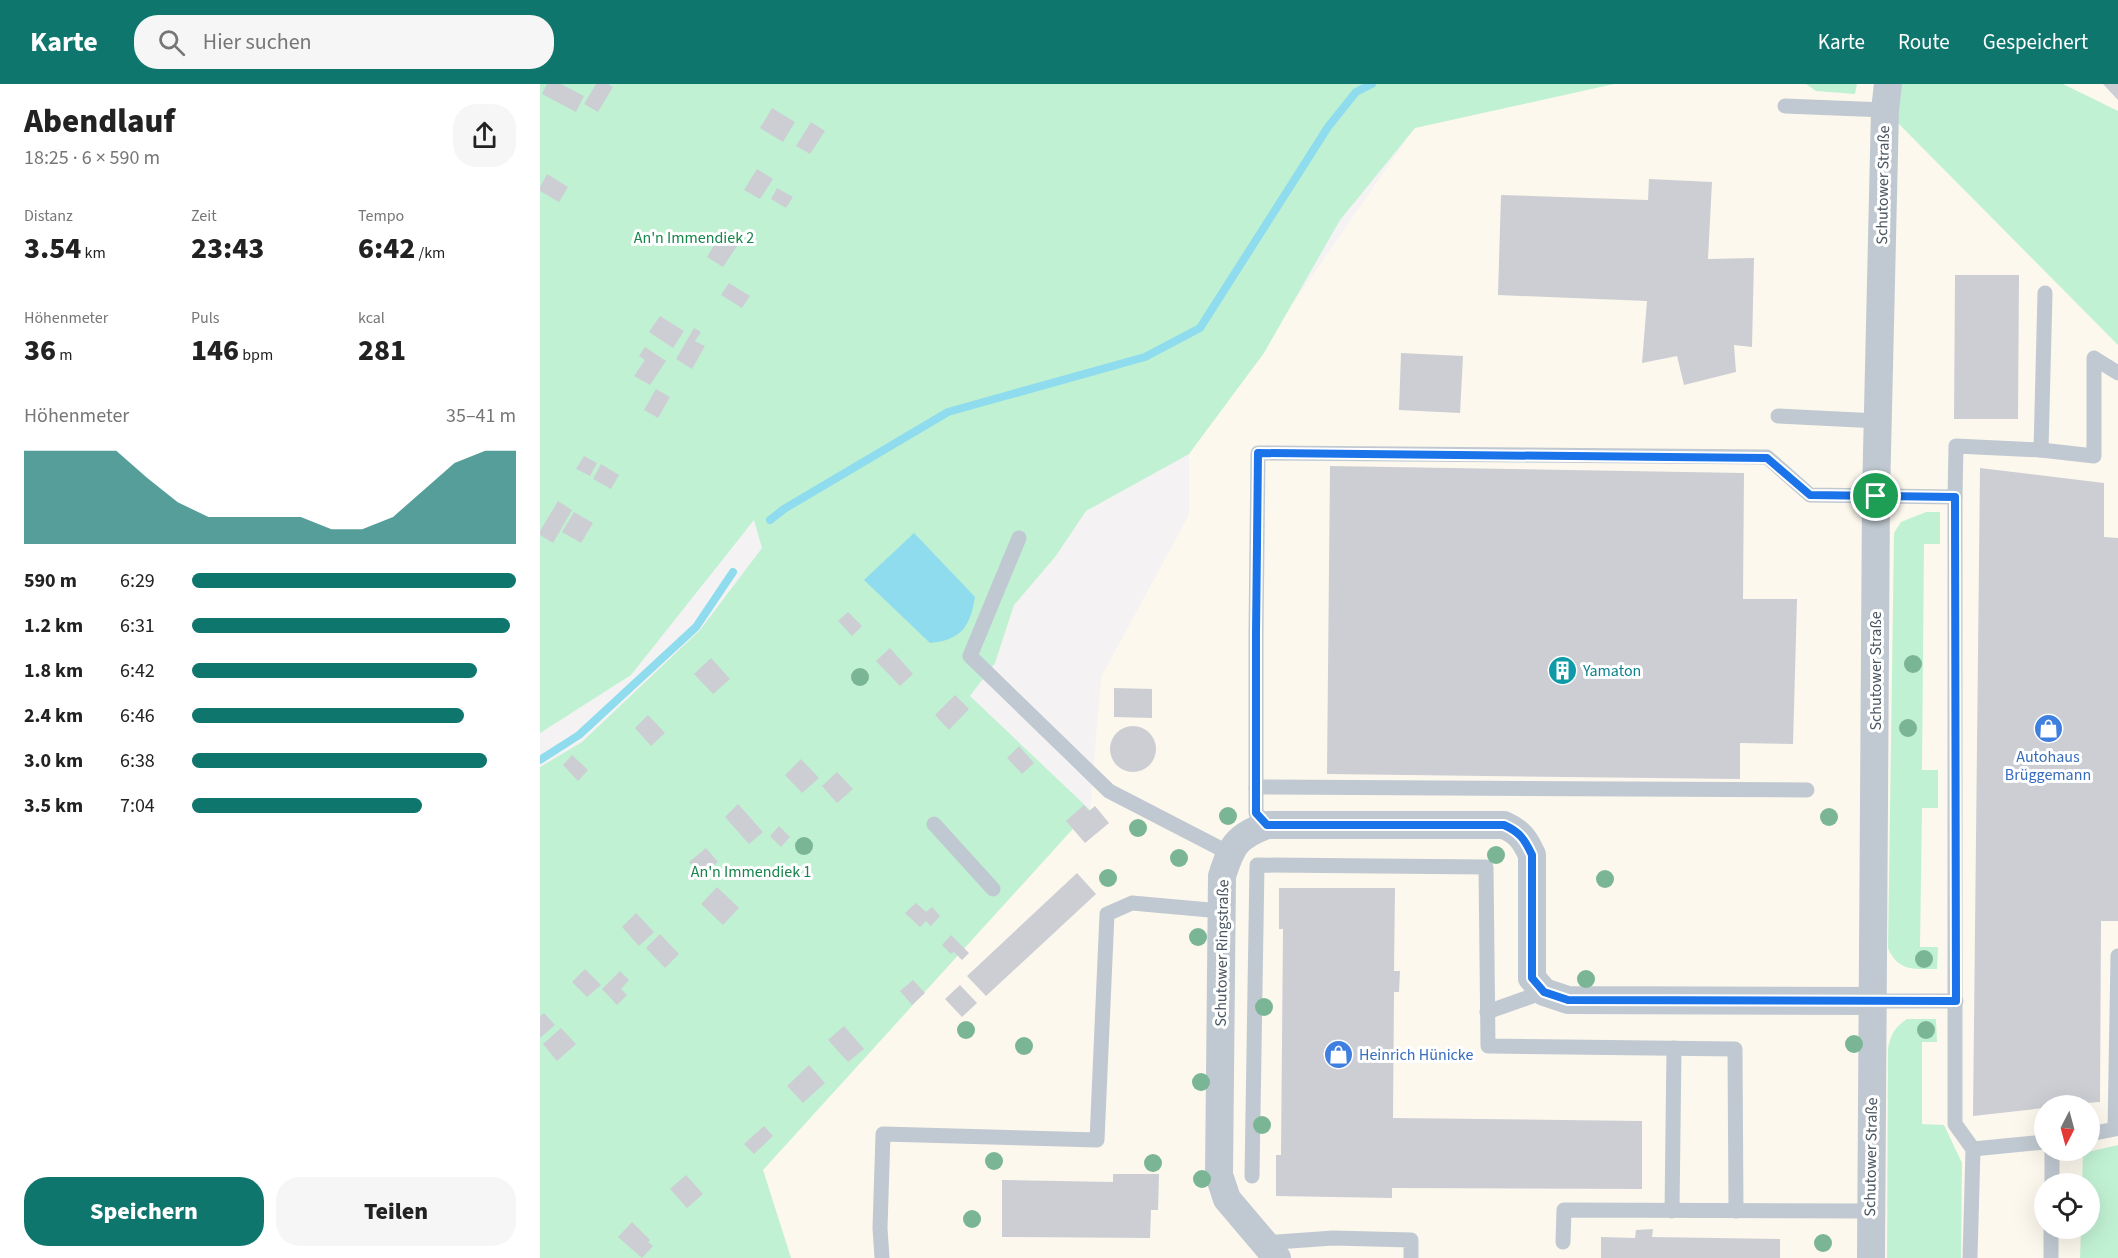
<!DOCTYPE html>
<html lang="de">
<meta charset="utf-8">
<style>
body{margin:0;font-family:"Source Sans 3",sans-serif;background:#f6f6f6;color:#222;height:100vh;display:flex;flex-direction:column;font-size:22px;white-space:nowrap}
*{box-sizing:border-box;margin:0}
p{font-size:20px;color:#767676}
.icon{flex:none;width:33px;height:33px;fill:none;stroke:currentColor;stroke-width:2;stroke-linecap:round;stroke-linejoin:round}
.map{position:relative;flex:1;overflow:hidden}
.panel{display:flex;flex-direction:column;background:#fff;width:540px}
.panel>*{flex:none}
.needle{width:39px;rotate:186deg}
.controls{position:absolute;left:1494px;top:1011px;display:grid;gap:12px}
.controls a{display:grid;place-items:center;width:66px;height:66px;border-radius:50%;background:#fff;box-shadow:0 6px 24px #0002;font-size:30px}
.pin{position:absolute;display:grid;place-items:center;width:51px;height:51px;color:#fff;margin:-26px;border:3px solid #fff;border-radius:50%;box-shadow:0 2px 6px #0007}
.round{display:grid;place-items:center;flex:none;width:63px;height:63px;border-radius:24px;background:#f6f6f6}
.overview{display:flex;align-items:center;justify-content:space-between;height:102px;padding:0 24px}
h1{font-size:33px;font-weight:800;line-height:45px}
.metrics{display:grid;grid-template-columns:repeat(3,1fr);gap:9px;height:102px;padding:6px 24px}
.metrics div{display:grid;align-content:center}
.metrics b{font-size:30px;font-weight:800}
.metrics small{font-size:16px;font-weight:400}
.metrics p{font-size:16px}
.chart{height:168px;padding:12px 24px}
.chart p{display:flex;justify-content:space-between}
.chart svg{width:100%;height:108px;margin-top:6px;fill:#0f766e;opacity:.7}
.button{display:flex;gap:12px;margin-top:auto;padding:12px 24px}
.button a{flex:1;height:69px;border-radius:24px;background:#0f766e;color:#fff;font-size:24px;font-weight:800;line-height:69px;text-align:center}
.button a+a{background:#f6f6f6;color:#222}
ul{padding:0 24px;list-style:none;font-size:20px}
li{display:grid;grid-template-columns:96px 72px 1fr;align-items:center;height:45px}
li i{height:15px;border-radius:8px;background:#0f766e}
header{display:flex;align-items:center;gap:36px;box-sizing:border-box;height:84px;padding:0 30px;background:#0f766e;color:#fff}
header strong{font-size:28px}
nav{display:flex;gap:33px;margin-inline-start:auto;font-size:21px}
.search{width:420px;height:54px;background:#f6f6f6;display:flex;align-items:center;gap:15px;box-sizing:border-box;padding:0 21px;border-radius:24px;color:#767676;font-size:22px}
main{display:flex;flex:1;min-height:0}
.map>svg:first-child{display:block}
.commercial{fill:#fdf8ed;fill-rule:evenodd}
.green{fill:#c1f1d3}
.water{fill:#8edcee}
.lines{fill:none;stroke-linecap:round;stroke-linejoin:round}
.stream{stroke:#8edcee;stroke-width:8}
.building{fill:#ccced4}
.service{stroke:#c0c9d1;stroke-width:15}
.minor{stroke:#c0c9d1;stroke-width:28}
.tree{fill:#7ab696}
.route-casing{stroke:#fff;stroke-width:12}
.route{stroke:#1a73e8;stroke-width:8}
.labels{text-anchor:middle;dominant-baseline:central;stroke-width:6;stroke-linejoin:round;paint-order:stroke}
.street-label{font-size:16px;fill:#495560;stroke:#fff}
.park-label{font-size:16px;fill:#17844b;stroke:#fff}
.culture-label{font-size:16px;fill:#0d838f;stroke:#fff;text-anchor:start}
.shop-label{font-size:16px;fill:#366cbe;stroke:#fff}
</style>
<header>
<strong>Karte</strong>
<div class="search"><svg class="icon" aria-label="search" viewBox="0 0 24 24"><circle cx="10" cy="10" r="6"/><path d="M15 15l6 6"/></svg>Hier suchen</div>
<nav><a>Karte</a><a>Route</a><a>Gespeichert</a></nav>
</header>
<main>
<section class="panel">
<div class="overview"><div><h1>Abendlauf</h1><p>18:25 · 6 × 590 m</p></div><a class="round"><svg class="icon" aria-label="share" viewBox="0 0 24 24"><path d="M12 15V3M7 8l5-5 5 5M5 13v7h14v-7"/></svg></a></div>
<div class="metrics">
<div><p>Distanz</p><b>3.54<small> km</small></b></div>
<div><p>Zeit</p><b>23:43</b></div>
<div><p>Tempo</p><b>6:42<small> /km</small></b></div>
</div>
<div class="metrics">
<div><p>Höhenmeter</p><b>36<small> m</small></b></div>
<div><p>Puls</p><b>146<small> bpm</small></b></div>
<div><p>kcal</p><b>281</b></div>
</div>
<div class="chart"><p><span>Höhenmeter</span>35–41 m</p>
<svg viewBox="0 0 160 44" preserveAspectRatio="none"><path d="M0 44V6L10 6L20 6L30 6L40 17L50 27L60 33L70 33L80 33L90 33L100 38L110 38L120 33L130 22L140 11L150 6L160 6V44z"/></svg>
</div>
<ul>
<li><b>590 m</b>6:29<i style="width:100%"></i></li>
<li><b>1.2 km</b>6:31<i style="width:98%"></i></li>
<li><b>1.8 km</b>6:42<i style="width:88%"></i></li>
<li><b>2.4 km</b>6:46<i style="width:84%"></i></li>
<li><b>3.0 km</b>6:38<i style="width:91%"></i></li>
<li><b>3.5 km</b>7:04<i style="width:71%"></i></li>
</ul>
<div class="button"><a>Speichern</a><a>Teilen</a></div>
</section>
<div class="map">
<svg width="1578" height="1174" viewBox="0 0 1578 1174">
<rect width="100%" height="100%" fill="#f4f2f2"/>
<!-- commercial -->
<path class="commercial" d="M 1069,0 L 1578,0 L 1578,1174 L 251,1174 L 223,1086 L 550,726 L 561,593 L 649,431 L 649,370 L 875,43 ZM 1504,1022 L 1550,1022 L 1550,1066 L 1504,1066 ZM 1504,1100 L 1550,1100 L 1550,1144 L 1504,1144 Z"/>
<!-- green -->
<g class="green">
<polygon points="0,0 1074,0 875,44 800,136 724,269 649,370 546,427 515,473 474,521 455,579 430,612 550,726 223,1086 251,1174 0,1174 0,683 42,658 160,546 222,464 214,436 91,591 0,649"/>
<polygon points="1266,0 1317,0 1315,10 1276,7"/>
<polygon points="1348,0 1523,0 1578,27 1578,261 1345,26"/>
<path d="M 1386,428 L 1400,428 L 1400,460 L 1384,460 L 1382,686 L 1398,686 L 1398,724 L 1382,724 L 1380,863 L 1398,863 L 1397,885 C 1375,885 1358,888 1348,864 L 1354,449 L 1361,438 Z"/>
<path d="M 1367,935 L 1396,935 L 1397,958 L 1382,958 L 1382,1040 L 1404,1041 L 1422,1079 L 1421,1174 L 1347,1174 L 1348,964 C 1351,950 1355,943 1367,935 Z"/>
<polygon points="1578,1061 1578,1174 1540,1174 1541,1145 1550,1144 1550,1100 1542,1099 1543,1069"/>
</g>
<!-- water -->
<path class="water" d="M 374,449 L 435,513 C 430,543 421,556 390,559 L 324,496 Z"/>
<g class="lines">
<!-- stream -->
<g class="stream">
<polyline points="230,436 244,425 408,328 605,273 660,244 788,43 816,8 832,0"/>
<polyline points="0,676 39,651 156,543 193,488"/>
</g>
</g>
<!-- building -->
<g class="building">
<polygon points="7,0 21,0 44,12 36,28 2,10"/>
<polygon points="56,0 68,0 73,3 58,28 44,20"/>
<polygon points="1563,0 1578,0 1578,16"/>
<polygon points="232,24 255,38 243,58 220,44"/>
<polygon points="271,38 285,47 270,70 256,62"/>
<polygon points="217,85 233,95 220,115 204,106"/>
<polygon points="7,90 28,103 19,118 0,107 0,103"/>
<polygon points="1109,95 1172,98 1168,175 1214,174 1212,263 1194,261 1196,288 1144,301 1137,272 1102,279 1107,217 958,211 961,111 1108,116"/>
<polygon points="237,104 253,113 246,124 231,115"/>
<polygon points="180,151 197,162 183,183 167,173"/>
<polygon points="1415,191 1479,191 1478,335 1414,335"/>
<polygon points="189,199 210,212 202,224 181,211"/>
<polygon points="120,232 144,247 133,264 109,248"/>
<polygon points="154,244 161,248 155,257 165,262 152,285 136,275"/>
<polygon points="105,263 126,277 110,301 94,292 105,276 99,272"/>
<polygon points="861,269 923,272 920,329 859,326"/>
<polygon points="116,305 130,313 118,334 104,326"/>
<polygon points="44,372 57,379 50,392 36,385"/>
<polygon points="61,380 79,391 71,405 53,395"/>
<polygon points="790,382 1204,389 1203,515 1257,515 1253,660 1200,659 1200,695 787,690"/>
<polygon points="1440,384 1564,399 1564,453 1578,454 1578,837 1561,837 1560,1018 1504,1022 1504,1024 1433,1032"/>
<polygon points="18,417 32,426 13,459 0,451 0,447"/>
<polygon points="34,428 53,439 41,459 22,448"/>
<polygon points="308,528 322,542 312,552 298,537"/>
<polygon points="350,564 373,590 360,602 336,577"/>
<polygon points="171,574 190,595 173,610 154,590"/>
<polygon points="574,604 612,605 612,634 574,633"/>
<polygon points="415,611 429,625 409,646 395,631"/>
<polygon points="108,631 125,649 111,662 95,644"/>
<circle cx="593" cy="665" r="23"/>
<polygon points="479,662 494,679 482,690 467,674"/>
<polygon points="32,671 48,686 38,697 23,681"/>
<polygon points="261,675 279,694 262,709 245,691"/>
<polygon points="297,688 313,705 297,719 282,702"/>
<polygon points="198,720 223,748 209,760 185,733"/>
<polygon points="544,721 549,727 555,722 569,739 545,759 526,737"/>
<polygon points="239,742 250,753 241,763 230,752"/>
<polygon points="166,764 178,778 161,792 149,778"/>
<polygon points="537,789 556,810 446,912 427,892"/>
<polygon points="177,803 199,824 183,841 161,820"/>
<polygon points="739,804 855,804 854,887 860,887 859,908 854,908 853,1034 1102,1037 1102,1105 852,1104 852,1114 736,1112 736,1071 741,1071 743,845 739,845"/>
<polygon points="376,819 386,828 392,823 400,832 391,842 386,837 380,843 365,829"/>
<polygon points="96,829 114,848 99,862 82,843"/>
<polygon points="120,850 139,870 125,884 106,864"/>
<polygon points="411,851 429,869 422,876 414,868 411,870 402,861"/>
<polygon points="45,885 61,901 47,913 32,898"/>
<polygon points="80,887 89,896 81,905 87,911 77,921 62,905"/>
<polygon points="373,896 385,909 372,921 360,907"/>
<polygon points="420,901 437,919 422,933 405,915"/>
<polygon points="4,929 15,941 0,954 0,932"/>
<polygon points="304,942 324,965 308,978 288,956"/>
<polygon points="21,944 36,960 17,977 3,960"/>
<polygon points="269,981 285,999 263,1019 247,1002"/>
<polygon points="224,1042 233,1052 214,1070 204,1060"/>
<polygon points="573,1090 619,1090 618,1126 611,1126 610,1154 462,1153 462,1096 573,1098"/>
<polygon points="146,1091 163,1110 147,1124 130,1105"/>
<polygon points="92,1138 110,1156 108,1158 113,1162 102,1174 78,1153"/>
<polygon points="1113,1145 1112,1153 1240,1155 1240,1174 1061,1174 1061,1153 1095,1154 1096,1146"/>
</g>
<g class="lines">
<!-- service -->
<g class="service">
<polyline points="1245,22 1345,26"/>
<polyline points="1238,332 1338,337"/>
<polyline points="1501,366 1554,372 1554,274 1578,289"/>
<polyline points="1415,413 1416,362 1501,366 1505,209"/>
<polyline points="479,454 430,572 569,707 689,769"/>
<polyline points="716,703 1267,706"/>
<polyline points="394,740 453,805"/>
<polyline points="727,741 716,729 716,549 718,369 1227,373 1270,411 1415,413 1415,1040 1433,1065 1430,1174"/>
<polyline points="1334,917 1416,917"/>
<polyline points="947,928 1004,908"/>
<polyline points="1550,1050 1575,1045 1578,872"/>
<polyline points="1433,1065 1504,1058"/>
<polyline points="712,1092 717,781 946,783 948,962 1195,965 1196,1127"/>
<polyline points="1512,1100 1512,1066"/>
<polyline points="1132,1127 1134,964"/>
<polyline points="1023,1158 1024,1126 1331,1127"/>
<polyline points="724,1159 793,1154 871,1156 871,1174"/>
<polyline points="342,1174 340,1144 343,1050 557,1056 567,830 592,819 681,827"/>
<polyline points="1511,1174 1511,1144"/>
</g>
<!-- minor -->
<g class="minor">
<path d="M 737,1174 L 687,1115 L 679,1091 L 682,792 C 692,761 696,753 727,741 L 964,741 C 980,748 985,756 992,771 L 992,894 L 1004,908 L 1028,916 L 1334,917"/>
<polyline points="1331,1174 1336,412 1345,26 1348,0"/>
</g>
</g>
<!-- trees -->
<g class="tree">
<circle cx="1373" cy="580" r="9"/>
<circle cx="320" cy="593" r="9"/>
<circle cx="1368" cy="644" r="9"/>
<circle cx="688" cy="732" r="9"/>
<circle cx="1289" cy="733" r="9"/>
<circle cx="598" cy="744" r="9"/>
<circle cx="264" cy="762" r="9"/>
<circle cx="956" cy="771" r="9"/>
<circle cx="639" cy="774" r="9"/>
<circle cx="568" cy="794" r="9"/>
<circle cx="1065" cy="795" r="9"/>
<circle cx="658" cy="853" r="9"/>
<circle cx="1384" cy="875" r="9"/>
<circle cx="1046" cy="895" r="9"/>
<circle cx="724" cy="923" r="9"/>
<circle cx="426" cy="946" r="9"/>
<circle cx="1386" cy="946" r="9"/>
<circle cx="1314" cy="960" r="9"/>
<circle cx="484" cy="962" r="9"/>
<circle cx="661" cy="998" r="9"/>
<circle cx="722" cy="1041" r="9"/>
<circle cx="454" cy="1077" r="9"/>
<circle cx="613" cy="1079" r="9"/>
<circle cx="662" cy="1095" r="9"/>
<circle cx="432" cy="1135" r="9"/>
<circle cx="1283" cy="1159" r="9"/>
</g>
<g class="lines">
<defs>
<path id="route" d="M 718,369 L 1227,374 L 1270,411 L 1415,413 L 1416,917 L 1028,916 L 1004,908 L 992,894 L 992,771 C 985,756 980,748 964,741 L 727,741 L 716,729 L 716,549 Z"/>
</defs>
<!-- route casing -->
<use href="#route" class="route-casing"/>
<!-- route -->
<use href="#route" class="route"/>
</g>
<!-- icons -->
<defs>
<symbol id="building-disc" viewBox="-11 -11 22 22"><circle r="9.5" fill="#0f9aa8" stroke="#fff"/><path d="M-4-6H4V6H1V3H-1V6H-4ZM-2.5-4.3h1.7v1.8h-1.7ZM.8-4.3h1.7v1.8H.8ZM-2.5-1h1.7V.8h-1.7ZM.8-1h1.7V.8H.8Z" fill="#fff"/></symbol>
<symbol id="shop-disc" viewBox="-11 -11 22 22"><circle r="9.5" fill="#3f7fe0" stroke="#fff"/><path d="M-5-2.5h2.3a2.7 3.5 0 0 1 5.4 0H5L5.5 6h-11ZM-1.5-2.5h3a1.5 2.3 0 0 0-3 0Z" fill="#fff"/></symbol>
</defs>
<g fill-rule="evenodd">
<use href="#building-disc" x="1006" y="570" width="33" height="33"/>
<use href="#shop-disc" x="1492" y="628" width="33" height="33"/>
<use href="#shop-disc" x="782" y="954" width="33" height="33"/>
</g>
<g class="labels">
<!-- street labels -->
<g class="street-label">
<text transform="translate(1343 101) rotate(-89)">Schutower Straße</text>
<text transform="translate(1336 587) rotate(-90)">Schutower Straße</text>
<text transform="translate(682 869) rotate(-89)">Schutower Ringstraße</text>
<text transform="translate(1331 1073) rotate(-89)">Schutower Straße</text>
</g>
<!-- park labels -->
<g class="park-label">
<text x="154" y="154">An'n Immendiek 2</text>
<text x="211" y="788">An'n Immendiek 1</text>
</g>
<!-- culture labels -->
<g class="culture-label">
<text x="1043" y="587">Yamaton</text>
</g>
<!-- shop labels -->
<g class="shop-label">
<text x="1508" y="673">Autohaus<tspan x="1508" dy="18">Brüggemann</tspan></text>
<text x="819" y="971" text-anchor="start">Heinrich Hünicke</text>
</g>
</g>
</svg>
<div class="controls">
<a><svg class="needle" viewBox="-14 -14 28 28"><path d="M0-13l5 13h-10z" fill="#e53935"/><path d="M0 13l5-13h-10z" fill="#767676"/></svg></a>
<a><svg class="icon" aria-label="locate" viewBox="0 0 24 24"><circle cx="12" cy="12" r="6"/><path d="M12 2v4M12 18v4M2 12h4M18 12h4"/></svg></a>
</div>
<div class="pin" style="left:1336px;top:412px;background:#1e9e55"><svg class="icon" aria-label="arrive" viewBox="0 0 24 24"><path d="M6 21V4h12l-3 4 3 4H6"/></svg></div>
</div>
</main>
